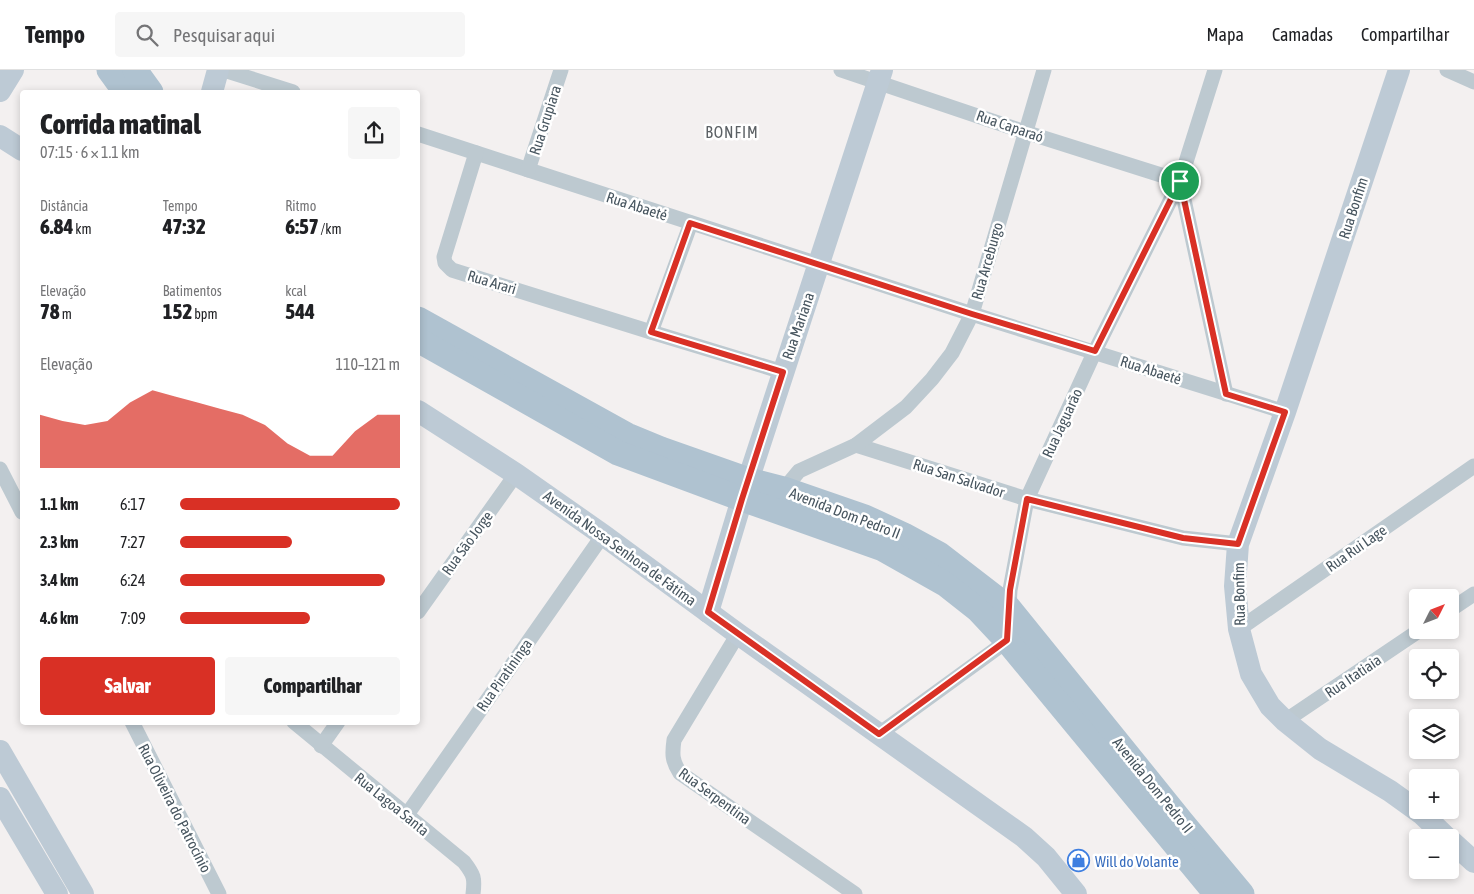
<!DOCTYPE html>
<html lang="pt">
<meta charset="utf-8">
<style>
body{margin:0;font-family:"Asap Condensed",sans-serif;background:#f6f6f6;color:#202124;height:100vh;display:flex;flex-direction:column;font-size:19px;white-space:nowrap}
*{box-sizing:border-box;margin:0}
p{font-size:16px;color:#757577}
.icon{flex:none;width:28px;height:28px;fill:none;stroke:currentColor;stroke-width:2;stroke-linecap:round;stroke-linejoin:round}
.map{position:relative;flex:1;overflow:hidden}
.panel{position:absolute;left:20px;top:20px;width:400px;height:635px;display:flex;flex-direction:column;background:#fff;border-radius:5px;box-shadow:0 2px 8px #0003}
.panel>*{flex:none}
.needle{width:32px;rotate:48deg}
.buttons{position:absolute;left:1409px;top:519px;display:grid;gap:10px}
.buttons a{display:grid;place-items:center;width:50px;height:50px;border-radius:5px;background:#fff;box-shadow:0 2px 8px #0003;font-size:25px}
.pin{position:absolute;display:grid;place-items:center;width:42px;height:42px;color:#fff;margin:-21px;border:2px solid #fff;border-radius:50%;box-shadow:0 1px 5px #0007}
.round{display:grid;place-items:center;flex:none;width:52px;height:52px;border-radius:5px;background:#f6f6f6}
.overview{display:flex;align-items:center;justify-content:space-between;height:85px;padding:0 20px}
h1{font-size:28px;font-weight:800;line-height:38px}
.metrics{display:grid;grid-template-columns:repeat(3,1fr);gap:8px;height:85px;padding:5px 20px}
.metrics div{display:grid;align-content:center}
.metrics b{font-size:21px;font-weight:800}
.metrics small{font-size:14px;font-weight:400}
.metrics p{font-size:14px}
.chart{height:140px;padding:10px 20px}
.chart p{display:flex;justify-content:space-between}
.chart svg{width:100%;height:90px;margin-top:5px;fill:#d93025;opacity:.7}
.cta{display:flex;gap:10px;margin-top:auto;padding:10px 20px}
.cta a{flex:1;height:58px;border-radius:5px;background:#d93025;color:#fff;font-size:20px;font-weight:800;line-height:58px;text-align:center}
.cta a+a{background:#f6f6f6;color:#202124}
ul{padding:0 20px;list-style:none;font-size:16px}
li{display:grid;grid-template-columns:80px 60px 1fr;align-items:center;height:38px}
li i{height:12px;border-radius:6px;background:#d93025}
header{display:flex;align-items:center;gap:30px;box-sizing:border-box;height:70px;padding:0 25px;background:#fff;border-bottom:1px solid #e0e0e0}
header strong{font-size:24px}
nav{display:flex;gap:28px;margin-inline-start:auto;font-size:18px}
.search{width:350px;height:45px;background:#f6f6f6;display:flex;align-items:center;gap:12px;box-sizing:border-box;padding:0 18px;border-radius:5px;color:#757577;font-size:19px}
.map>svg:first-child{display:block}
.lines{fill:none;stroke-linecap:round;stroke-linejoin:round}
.street{stroke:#bdc9d0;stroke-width:15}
.secondary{stroke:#bdcad5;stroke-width:22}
.primary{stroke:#afc2d0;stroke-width:25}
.route-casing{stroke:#fff;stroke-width:10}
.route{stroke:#d93025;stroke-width:6}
.labels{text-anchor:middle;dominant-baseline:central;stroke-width:5;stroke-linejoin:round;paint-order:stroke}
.street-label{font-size:15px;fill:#47555f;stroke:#fff}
.shop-label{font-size:15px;fill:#366cbe;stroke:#fff;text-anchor:start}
.neighbourhood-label{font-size:16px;letter-spacing:1px;fill:#5c6165;stroke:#fff}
</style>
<header>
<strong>Tempo</strong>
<div class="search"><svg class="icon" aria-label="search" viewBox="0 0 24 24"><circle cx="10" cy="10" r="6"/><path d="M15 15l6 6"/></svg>Pesquisar aqui</div>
<nav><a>Mapa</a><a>Camadas</a><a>Compartilhar</a></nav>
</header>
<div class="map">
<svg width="1474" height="824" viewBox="0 0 1474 824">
<rect width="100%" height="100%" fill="#f3f0f0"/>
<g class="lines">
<!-- street -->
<g class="street">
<polyline points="224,0 293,22"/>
<polyline points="841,0 1025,62 1180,111"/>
<polyline points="1447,0 1474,12"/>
<polyline points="418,64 972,244 1285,342"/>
<polyline points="476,83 444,187 445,193 452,200 651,262 783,302"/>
<polyline points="528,100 561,0"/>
<polyline points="1180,111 1226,324"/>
<polyline points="651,262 691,153"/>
<polyline points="856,375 1027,429 1183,468 1238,474"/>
<polyline points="0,399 22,442"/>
<polyline points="784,419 799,401 856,375 906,337 932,309 952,283 972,244 1044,0"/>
<polyline points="1450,540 1474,524"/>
<polyline points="418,542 516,404"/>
<polyline points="1239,559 1474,396"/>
<path d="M 738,564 L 674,670 C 672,684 672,691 680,703 L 855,824"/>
<polyline points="1285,651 1420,560"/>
<polyline points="132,652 219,824"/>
<path d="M 294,652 L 464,792 C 474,805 475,808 473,824"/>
<polyline points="879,664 1007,571 1010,520 1027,429 1095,281 1180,111 1215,0"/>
<polyline points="321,676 338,652"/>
<polyline points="406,746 603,465"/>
</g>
<!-- secondary -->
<g class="secondary">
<polyline points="1399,0 1285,342 1238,474 1235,516 1239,559 1251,604 1270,636 1285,651 1320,679 1390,721 1422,744 1447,768"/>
<polyline points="0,21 13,0"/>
<polyline points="212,22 218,0"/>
<polyline points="0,66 22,80"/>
<polyline points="418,341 516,404 603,465 738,564 1024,767 1046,787 1076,824"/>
<polyline points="708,542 742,429 882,0"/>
<polyline points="0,681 83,824"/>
<polyline points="0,728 57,824"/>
<polyline points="1450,770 1474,792"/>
</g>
<!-- primary -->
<g class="primary">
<polyline points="109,0 125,22"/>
<polyline points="135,0 151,22"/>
<polyline points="418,249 627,365 661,379 749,410 784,419 865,447 904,465 939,484 1009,538 1182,752 1242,824"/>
<polyline points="418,270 618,383 742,429 883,479 945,514 978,540 1007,571 1216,824"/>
</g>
</g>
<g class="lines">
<defs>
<polygon id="route" points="1180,111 1226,324 1285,342 1238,474 1183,468 1027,429 1010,520 1007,570 879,664 708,542 742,429 783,302 651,262 690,153 972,244 1095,281"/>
</defs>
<!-- route casing -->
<use href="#route" class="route-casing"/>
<!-- route -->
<use href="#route" class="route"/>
</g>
<!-- icons -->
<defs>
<symbol id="shop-ring" viewBox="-11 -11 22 22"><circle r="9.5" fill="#fff" stroke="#3f7fe0" stroke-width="1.5"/><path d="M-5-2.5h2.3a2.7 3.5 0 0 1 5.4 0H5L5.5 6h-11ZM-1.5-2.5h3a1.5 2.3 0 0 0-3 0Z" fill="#3f7fe0"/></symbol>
</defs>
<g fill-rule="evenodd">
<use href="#shop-ring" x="1066" y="778" width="25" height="25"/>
</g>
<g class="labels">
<!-- street labels -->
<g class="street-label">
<text transform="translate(545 50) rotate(-72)">Rua Grupiara</text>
<text transform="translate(1010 56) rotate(19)">Rua Caparaó</text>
<text transform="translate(637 136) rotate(18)">Rua Abaeté</text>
<text transform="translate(1353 138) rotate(-72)">Rua Bonfim</text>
<text transform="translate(987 191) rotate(-74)">Rua Arceburgo</text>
<text transform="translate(492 212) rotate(17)">Rua Arari</text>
<text transform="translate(798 256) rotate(-71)">Rua Mariana</text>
<text transform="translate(1151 300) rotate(18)">Rua Abaeté</text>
<text transform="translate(1062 353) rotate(-65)">Rua Jaguarão</text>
<text transform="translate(959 408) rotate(18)">Rua San Salvador</text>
<text transform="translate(845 443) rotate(21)">Avenida Dom Pedro II</text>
<text transform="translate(467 473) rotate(-54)">Rua São Jorge</text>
<text transform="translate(620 478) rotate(36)">Avenida Nossa Senhora de Fátima</text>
<text transform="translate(1356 478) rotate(-35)">Rua Rui Lage</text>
<text transform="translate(1239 524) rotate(-91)">Rua Bonfim</text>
<text transform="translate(504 605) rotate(-55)">Rua Piratininga</text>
<text transform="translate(1353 606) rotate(-34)">Rua Itatiaia</text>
<text transform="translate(1153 715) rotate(51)">Avenida Dom Pedro II</text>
<text transform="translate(715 726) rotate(36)">Rua Serpentina</text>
<text transform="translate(392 734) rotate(39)">Rua Lagoa Santa</text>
<text transform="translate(175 738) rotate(63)">Rua Oliveira do Patrocínio</text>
</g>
<!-- shop labels -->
<g class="shop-label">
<text x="1095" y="791">Will do Volante</text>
</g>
<!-- neighbourhood labels -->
<g class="neighbourhood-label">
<text x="732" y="62">BONFIM</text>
</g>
</g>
</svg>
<div class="buttons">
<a><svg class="needle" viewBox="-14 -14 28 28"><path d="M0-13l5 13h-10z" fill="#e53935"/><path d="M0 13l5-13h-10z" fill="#757577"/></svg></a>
<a><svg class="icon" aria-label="locate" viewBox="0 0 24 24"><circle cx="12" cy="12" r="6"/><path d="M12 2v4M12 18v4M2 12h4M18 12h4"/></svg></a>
<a><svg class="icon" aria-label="layers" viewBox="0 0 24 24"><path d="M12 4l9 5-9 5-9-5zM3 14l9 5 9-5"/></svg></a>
<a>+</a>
<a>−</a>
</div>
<div class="pin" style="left:1180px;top:111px;background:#1e9e55"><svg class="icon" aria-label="arrive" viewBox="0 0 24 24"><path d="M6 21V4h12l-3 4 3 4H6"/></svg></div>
<section class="panel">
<div class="overview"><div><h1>Corrida matinal</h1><p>07:15 · 6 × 1.1 km</p></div><a class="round"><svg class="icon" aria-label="share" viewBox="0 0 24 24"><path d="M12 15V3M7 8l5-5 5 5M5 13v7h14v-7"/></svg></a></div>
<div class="metrics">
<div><p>Distância</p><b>6.84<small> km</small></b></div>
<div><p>Tempo</p><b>47:32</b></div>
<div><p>Ritmo</p><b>6:57<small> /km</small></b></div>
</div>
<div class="metrics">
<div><p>Elevação</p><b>78<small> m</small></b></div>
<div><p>Batimentos</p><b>152<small> bpm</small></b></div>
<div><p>kcal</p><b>544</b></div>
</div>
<div class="chart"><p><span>Elevação</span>110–121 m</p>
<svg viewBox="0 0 160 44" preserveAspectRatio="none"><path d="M0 44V18L10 21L20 23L30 21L40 12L50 6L60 9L70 12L80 15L90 18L100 23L110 32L120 38L130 38L140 26L150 18L160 18V44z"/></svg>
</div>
<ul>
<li><b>1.1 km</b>6:17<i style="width:100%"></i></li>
<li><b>2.3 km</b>7:27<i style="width:51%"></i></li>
<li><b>3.4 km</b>6:24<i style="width:93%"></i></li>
<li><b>4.6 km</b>7:09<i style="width:59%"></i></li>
</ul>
<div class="cta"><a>Salvar</a><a>Compartilhar</a></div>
</section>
</div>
